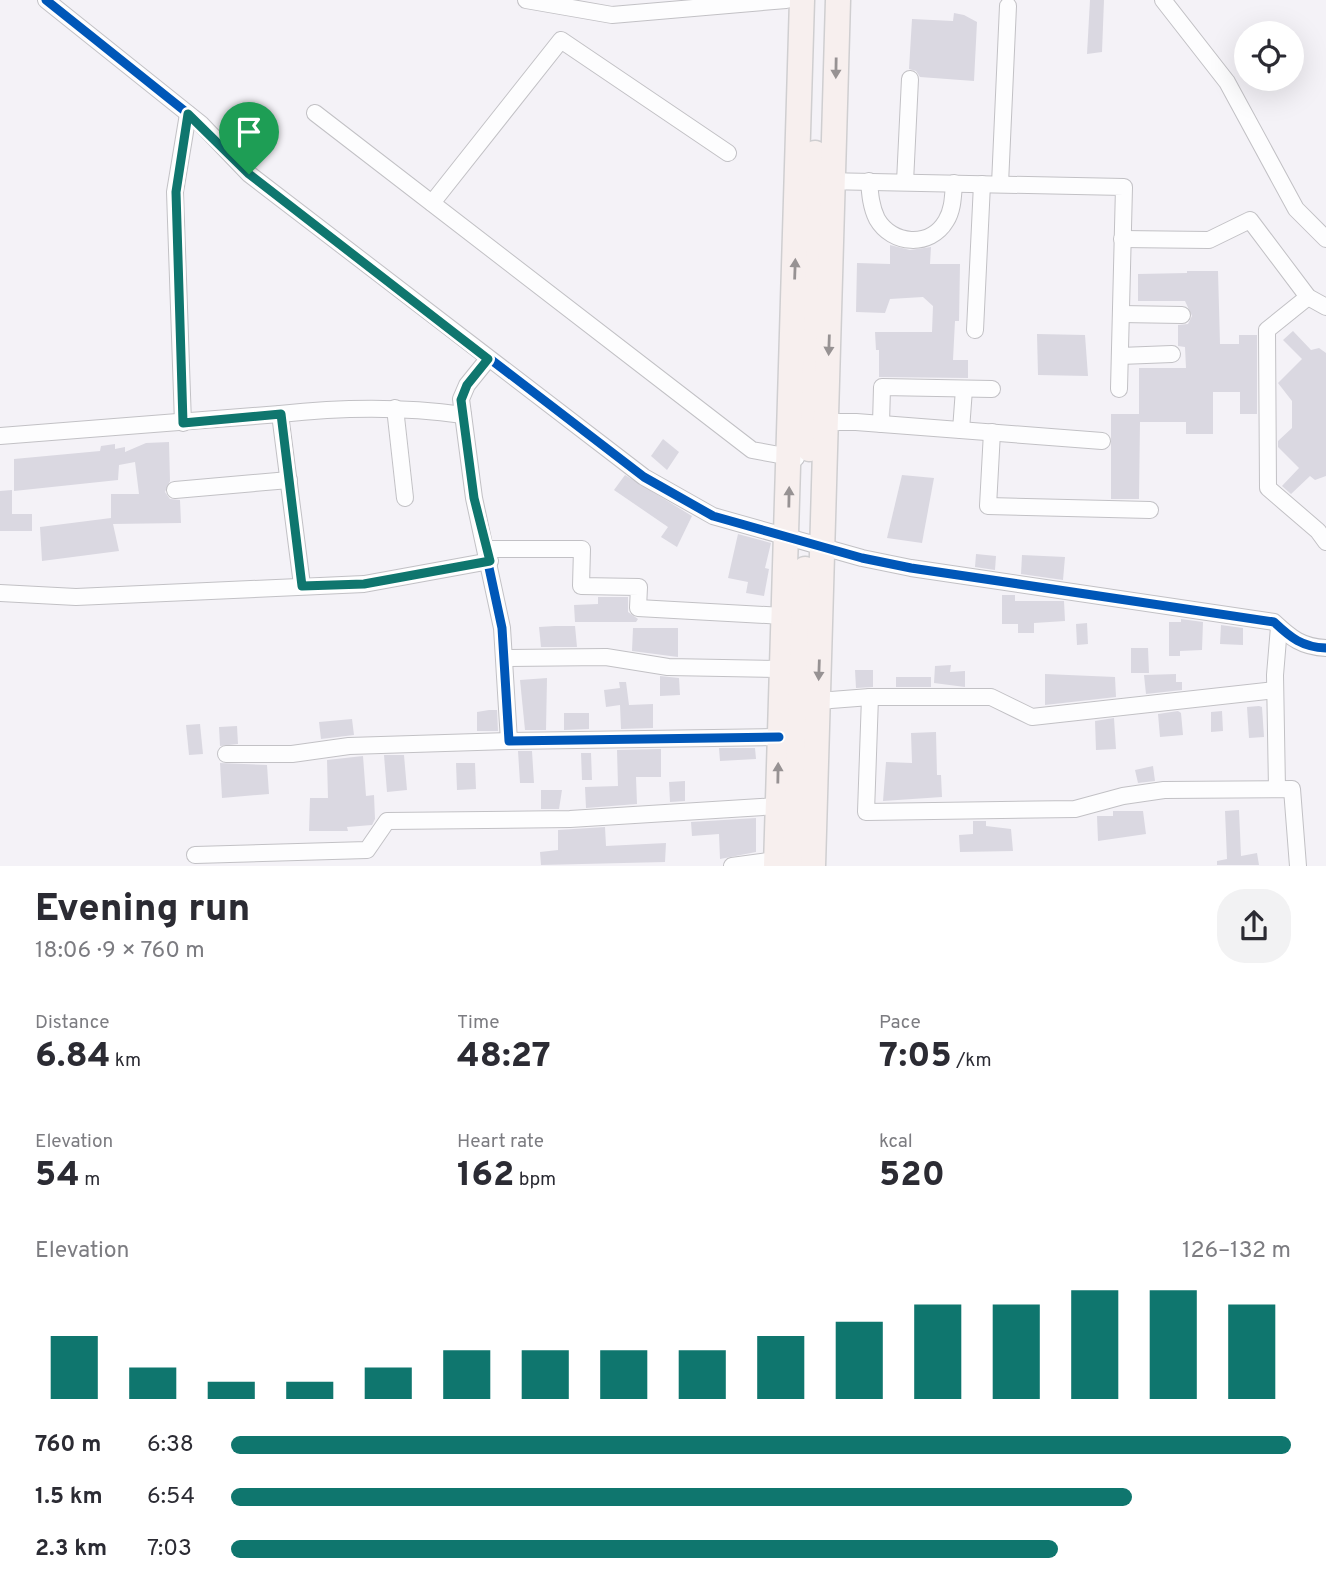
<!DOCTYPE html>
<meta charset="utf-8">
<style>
body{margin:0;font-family:Overpass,sans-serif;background:#f2f2f3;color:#2b2b33;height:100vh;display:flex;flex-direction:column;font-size:26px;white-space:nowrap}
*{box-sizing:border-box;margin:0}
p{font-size:23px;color:#7c7c81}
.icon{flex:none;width:38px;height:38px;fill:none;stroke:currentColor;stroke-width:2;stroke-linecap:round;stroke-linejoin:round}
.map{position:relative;height:866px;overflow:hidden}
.details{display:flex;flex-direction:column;background:#fff;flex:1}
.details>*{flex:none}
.buttons{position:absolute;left:1234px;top:21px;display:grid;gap:14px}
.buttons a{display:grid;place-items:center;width:70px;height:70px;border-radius:50%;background:#fff;box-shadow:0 7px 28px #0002;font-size:35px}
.pin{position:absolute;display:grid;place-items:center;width:60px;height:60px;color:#fff;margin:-72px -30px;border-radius:50% 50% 50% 0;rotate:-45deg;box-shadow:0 0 7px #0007}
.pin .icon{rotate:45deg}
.round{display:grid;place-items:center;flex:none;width:74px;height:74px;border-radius:28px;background:#f2f2f3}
.overview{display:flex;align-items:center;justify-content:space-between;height:119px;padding:0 35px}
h1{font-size:38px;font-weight:800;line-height:52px}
.metrics{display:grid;grid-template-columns:repeat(3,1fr);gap:10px;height:119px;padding:7px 35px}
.metrics div{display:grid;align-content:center}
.metrics b{font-size:35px;font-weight:800}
.metrics small{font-size:19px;font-weight:400}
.metrics p{font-size:19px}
.chart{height:196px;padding:14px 35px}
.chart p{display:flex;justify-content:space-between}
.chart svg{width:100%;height:126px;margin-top:7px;stroke:#0f766e;stroke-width:6}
ul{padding:0 35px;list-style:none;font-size:23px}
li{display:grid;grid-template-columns:112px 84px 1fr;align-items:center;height:52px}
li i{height:18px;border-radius:9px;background:#0f766e}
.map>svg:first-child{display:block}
.building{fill:#dad8e1}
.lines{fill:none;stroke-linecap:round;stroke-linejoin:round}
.minor-casing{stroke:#c2c1c5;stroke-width:18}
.highway-casing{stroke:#cfced0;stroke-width:27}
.minor{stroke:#fdfdfe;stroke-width:16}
.highway{stroke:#f7efee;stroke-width:24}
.cycleway-casing{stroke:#fff;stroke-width:13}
.cycleway{stroke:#0057b8;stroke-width:9}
.oneway{fill:#979293}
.route-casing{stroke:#fff;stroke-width:14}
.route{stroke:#0f766e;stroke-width:9}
</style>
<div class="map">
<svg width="1326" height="866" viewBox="0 0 1326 866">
<rect width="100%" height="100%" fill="#f4f2f7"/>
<!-- building -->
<g class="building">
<polygon points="1090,0 1104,0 1102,52 1087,54"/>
<polygon points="954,13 964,15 977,22 974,81 920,77 916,71 909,69 912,19 953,21"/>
<polygon points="890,245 910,250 931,247 930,264 960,264 959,321 955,321 953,360 968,360 968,378 879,377 879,350 876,350 875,332 932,332 933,306 923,297 890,299 885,313 856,312 857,263 890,264"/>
<polygon points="1187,271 1218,271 1220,344 1239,344 1239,335 1257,335 1257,414 1240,414 1240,392 1213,392 1213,434 1186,434 1186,422 1140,422 1139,499 1111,499 1111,414 1139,414 1139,368 1186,368 1185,347 1178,346 1178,325 1188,324 1192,316 1185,301 1138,301 1138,274 1187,273"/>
<polygon points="1293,331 1311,350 1319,348 1326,353 1326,476 1315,480 1310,476 1291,494 1282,486 1299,468 1278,447 1278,441 1292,428 1292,401 1278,383 1302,359 1283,340"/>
<polygon points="1037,334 1085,335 1088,376 1038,375"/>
<polygon points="663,439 679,452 667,470 651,456"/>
<polygon points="169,442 170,481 165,492 170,499 180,500 181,523 113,524 119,551 42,561 40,527 111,518 111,494 139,494 135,462 119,465 118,480 14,491 14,459 100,451 101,446 115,444 115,449 125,447 125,452 146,443"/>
<polygon points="625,475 692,516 677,547 661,537 668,527 614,490"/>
<polygon points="902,475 934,478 922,543 887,538"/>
<polygon points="12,490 12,514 32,514 32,531 0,531 0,491"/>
<polygon points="738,534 771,543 765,568 769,569 764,596 746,593 748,582 728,578"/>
<polygon points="976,554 996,556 995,570 975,567"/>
<polygon points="1022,555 1065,557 1063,580 1021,574"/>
<polygon points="1002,595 1015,595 1015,601 1064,601 1065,621 1034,623 1034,633 1018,633 1018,624 1002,624"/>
<polygon points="598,597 628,597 628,612 638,619 636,622 575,622 574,605 598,604"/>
<polygon points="1181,619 1203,622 1202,650 1180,651 1180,656 1169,656 1169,622 1181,622"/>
<polygon points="1087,623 1088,644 1077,645 1076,624"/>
<polygon points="1221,625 1243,628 1243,645 1220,644"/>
<polygon points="555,626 575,626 577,647 541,647 539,627"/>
<polygon points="633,628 678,628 678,657 632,651"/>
<polygon points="1131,648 1148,648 1149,673 1131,673"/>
<polygon points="951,665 950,672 965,671 965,687 934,683 935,666"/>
<polygon points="855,670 873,670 873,687 856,688"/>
<polygon points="1045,674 1115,677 1116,697 1045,705"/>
<polygon points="1176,674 1176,682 1182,682 1182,690 1146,694 1144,675"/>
<polygon points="660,676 679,678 680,695 660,696"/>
<rect x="896" y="677" width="35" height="10"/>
<polygon points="547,678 546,730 525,730 520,680"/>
<polygon points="619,682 626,682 629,705 653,704 653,728 621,729 620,705 606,707 604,690 620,688"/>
<polygon points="1259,706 1262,707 1264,737 1249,738 1247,707"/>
<polygon points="489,710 497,710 498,731 477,731 477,712"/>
<polygon points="1178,711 1181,713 1183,735 1160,737 1158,714"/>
<polygon points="1222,711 1223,731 1211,732 1211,712"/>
<polygon points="564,713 589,713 589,729 564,730"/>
<polygon points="1114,718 1116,749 1096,750 1095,721"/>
<polygon points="352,719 354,735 321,739 319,722"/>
<polygon points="200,724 203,754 189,755 186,725"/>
<polygon points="237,726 238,744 220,746 219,727"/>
<polygon points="936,732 937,775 941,775 942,797 883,801 886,762 912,763 911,733"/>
<polygon points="719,748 755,748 756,759 720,761"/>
<polygon points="661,749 661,777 636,777 637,804 586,808 585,787 618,786 617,750"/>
<polygon points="518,751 532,751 534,783 520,783"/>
<polygon points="581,753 591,753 592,780 582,780"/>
<polygon points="384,755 404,755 407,790 387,792"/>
<polygon points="363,756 366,796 374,795 375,819 372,825 347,827 348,831 309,831 310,798 328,798 327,760"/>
<polygon points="220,763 267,765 269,794 222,798"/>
<polygon points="456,763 475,763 476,789 457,790"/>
<polygon points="1153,766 1155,781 1138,783 1135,770"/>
<polygon points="685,781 685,801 670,802 669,782"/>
<polygon points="541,790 562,790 559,809 541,809"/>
<polygon points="1239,810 1241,856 1257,853 1259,865 1217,865 1217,861 1227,859 1225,811"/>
<polygon points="1113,811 1143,811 1146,834 1098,841 1097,816 1113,816"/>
<polygon points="756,818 756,852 720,859 719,834 692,836 691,822"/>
<polygon points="973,821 986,821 986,826 1011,829 1013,851 960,852 959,835 973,834"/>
<polygon points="605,827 606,846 666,843 665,862 541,865 540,852 558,850 558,830"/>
</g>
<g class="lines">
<defs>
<g id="minor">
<path d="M 46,0 L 201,124 L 249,174 L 644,477 L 713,516 L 862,558 L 911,568 L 1274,622 C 1291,638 1302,647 1326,648"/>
<polyline points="526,0 612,15 786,0"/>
<polyline points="1163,0 1227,82 1296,209 1326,239"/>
<polyline points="315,113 752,450 796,458"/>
<polyline points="824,181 1124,187 1119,389"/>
<path d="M 869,181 C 870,194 871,207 877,219 C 892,245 930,248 946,221 C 953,210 953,196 954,183"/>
<polyline points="905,182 910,79"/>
<polyline points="1000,184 1008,6"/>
<polyline points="432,203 561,40 728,153"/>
<polyline points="1122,239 1209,240 1250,220 1308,297 1326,307"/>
<polyline points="1308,297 1267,330 1268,488 1318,531 1326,542"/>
<polyline points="1121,314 1182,315"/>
<polyline points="975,330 982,184"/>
<polyline points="1120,356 1172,354"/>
<polyline points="488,359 467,385 461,399 474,498 502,628 509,741 779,737"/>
<polyline points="395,408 405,498"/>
<polyline points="819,422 856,422 1102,441"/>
<polyline points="183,423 175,192 188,114"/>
<polyline points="881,424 882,387 992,389"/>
<polyline points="961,430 964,389"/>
<polyline points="992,432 988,506 1150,510"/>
<polyline points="0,436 280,414"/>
<polyline points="175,490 289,480"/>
<polyline points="487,549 582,549 581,586 639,587 638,608 783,616"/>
<path d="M 302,585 L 280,414 C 343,407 401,406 463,415"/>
<polyline points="0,593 76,597 364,584 490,561"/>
<polyline points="504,658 606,657 668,667 781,669"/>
<polyline points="870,697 866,812 1075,809 1123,796 1164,790 1292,789 1298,866"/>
<polyline points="818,701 870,697 991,697 1032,717 1275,690"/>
<polyline points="226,754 292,754 349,746 509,741"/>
<polyline points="1277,789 1275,675 1279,627"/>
<polyline points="195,855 367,850 387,821 570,819 778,806"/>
<polyline points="732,866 776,860"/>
</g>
<g id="highway">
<polyline points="809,449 815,153"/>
<polyline points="776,866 802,0"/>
<polyline points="795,866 805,569"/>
<polyline points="813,866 838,0"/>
</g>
</defs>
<!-- minor casing -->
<use href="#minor" class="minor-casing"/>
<!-- highway casing -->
<use href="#highway" class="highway-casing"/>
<!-- minor -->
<use href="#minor" class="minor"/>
<!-- highway -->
<use href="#highway" class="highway"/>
<defs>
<g id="cycleway">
<path d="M 46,0 L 201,124 L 249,174 L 644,477 L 713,516 L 862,558 L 911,568 L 1274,622 C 1291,638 1302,647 1326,648"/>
<polyline points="488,359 467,385 461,399 474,498 502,628 509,741 779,737"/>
</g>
</defs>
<!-- cycleway casing -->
<use href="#cycleway" class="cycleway-casing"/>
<!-- cycleway -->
<use href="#cycleway" class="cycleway"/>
</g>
<!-- one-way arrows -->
<defs><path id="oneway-solid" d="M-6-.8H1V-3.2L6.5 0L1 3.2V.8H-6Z" transform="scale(1.75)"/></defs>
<g class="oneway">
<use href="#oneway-solid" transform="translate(836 68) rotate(91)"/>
<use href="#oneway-solid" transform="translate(795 269) rotate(-88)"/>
<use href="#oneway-solid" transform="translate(829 345) rotate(92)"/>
<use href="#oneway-solid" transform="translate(789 497) rotate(-89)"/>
<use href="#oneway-solid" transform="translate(819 670) rotate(92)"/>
<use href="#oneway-solid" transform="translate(778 773) rotate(-89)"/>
</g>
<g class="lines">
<defs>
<polygon id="route" points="188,114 249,174 488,359 467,385 461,400 474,498 490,561 364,584 302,586 281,414 183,423 176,192"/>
</defs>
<!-- route casing -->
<use href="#route" class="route-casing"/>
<!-- route -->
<use href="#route" class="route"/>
</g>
</svg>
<div class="buttons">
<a><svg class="icon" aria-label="locate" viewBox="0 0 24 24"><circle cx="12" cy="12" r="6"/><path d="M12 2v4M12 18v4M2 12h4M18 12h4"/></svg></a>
</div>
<div class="pin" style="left:249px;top:174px;background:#1e9e55"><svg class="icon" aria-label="arrive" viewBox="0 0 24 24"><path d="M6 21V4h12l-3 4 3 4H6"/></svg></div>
</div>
<section class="details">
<div class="overview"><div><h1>Evening run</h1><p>18:06 · 9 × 760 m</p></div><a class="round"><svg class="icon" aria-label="share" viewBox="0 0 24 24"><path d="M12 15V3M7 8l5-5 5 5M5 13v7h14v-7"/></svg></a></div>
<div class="metrics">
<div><p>Distance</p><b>6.84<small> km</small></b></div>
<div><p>Time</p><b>48:27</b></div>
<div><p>Pace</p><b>7:05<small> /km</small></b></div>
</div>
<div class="metrics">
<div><p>Elevation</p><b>54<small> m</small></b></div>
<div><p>Heart rate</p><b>162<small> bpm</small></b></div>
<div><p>kcal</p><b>520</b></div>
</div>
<div class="chart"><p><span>Elevation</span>126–132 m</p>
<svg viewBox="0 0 160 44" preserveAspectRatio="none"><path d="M5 44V22M15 44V33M25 44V38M35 44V38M45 44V33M55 44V27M65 44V27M75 44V27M85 44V27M95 44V22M105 44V17M115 44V11M125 44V11M135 44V6M145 44V6M155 44V11"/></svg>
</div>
<ul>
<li><b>760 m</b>6:38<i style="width:100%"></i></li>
<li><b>1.5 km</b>6:54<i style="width:85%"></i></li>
<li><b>2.3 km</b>7:03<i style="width:78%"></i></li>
</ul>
</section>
